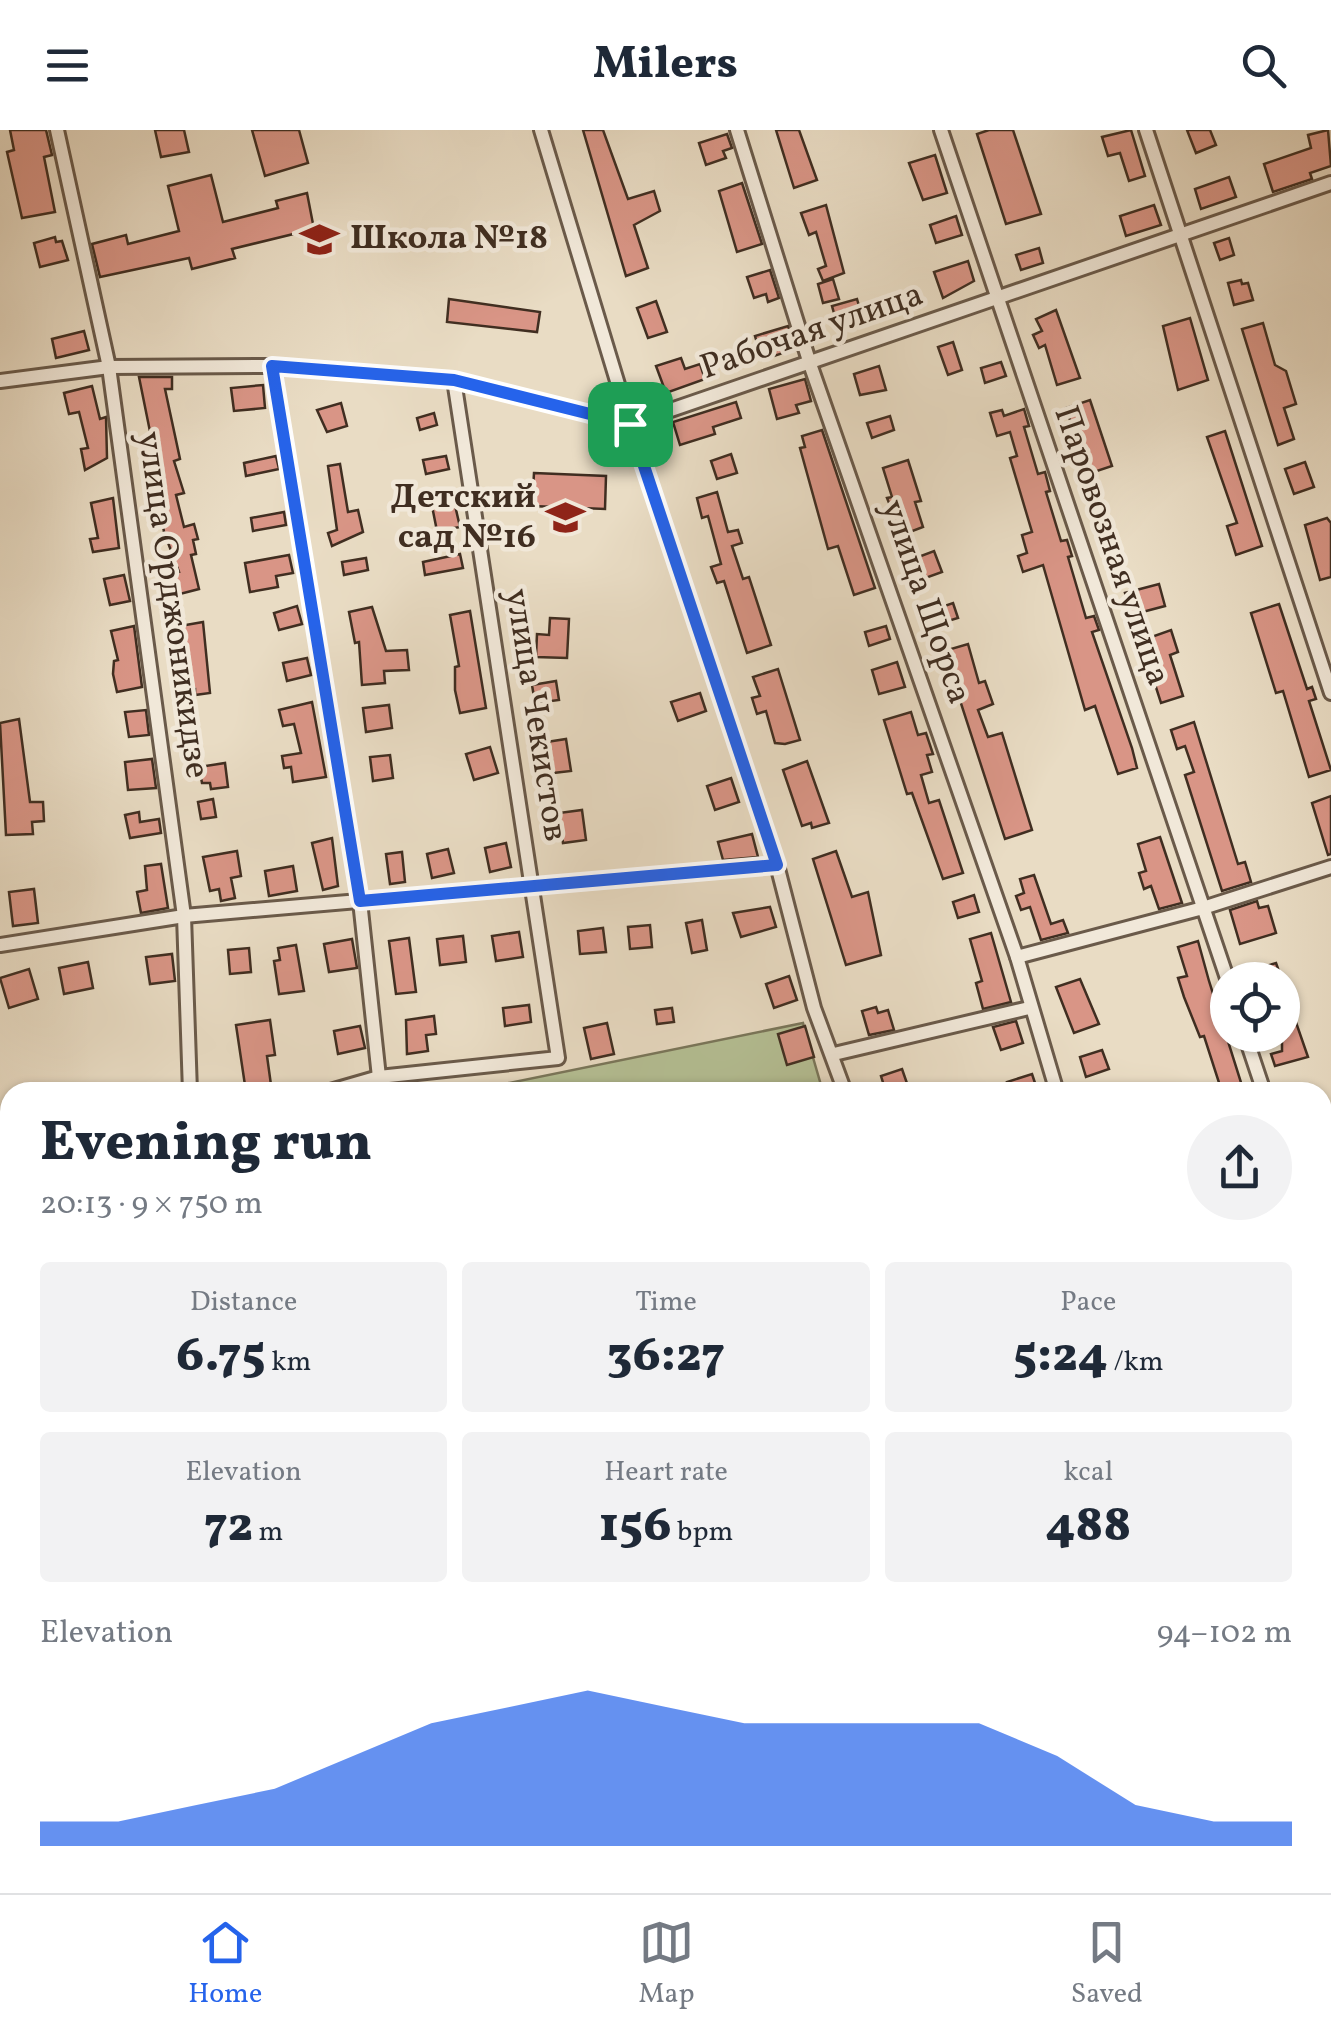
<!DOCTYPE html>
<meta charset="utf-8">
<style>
body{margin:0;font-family:Vollkorn,serif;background:#f2f2f3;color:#1f2937;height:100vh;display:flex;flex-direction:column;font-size:38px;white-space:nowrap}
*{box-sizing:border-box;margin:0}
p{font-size:32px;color:#747a83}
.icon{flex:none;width:55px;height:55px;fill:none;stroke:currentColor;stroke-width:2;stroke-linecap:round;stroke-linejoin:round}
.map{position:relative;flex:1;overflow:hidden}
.details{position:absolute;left:0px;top:952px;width:1332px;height:812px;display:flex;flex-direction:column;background:#fff;border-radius:30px 30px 0 0;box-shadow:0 2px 8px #0004}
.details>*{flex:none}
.tools{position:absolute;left:1210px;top:832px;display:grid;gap:20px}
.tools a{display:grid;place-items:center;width:90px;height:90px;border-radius:50%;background:#fff;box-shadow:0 2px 8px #0004;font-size:50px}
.pin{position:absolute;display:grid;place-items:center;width:85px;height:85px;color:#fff;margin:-42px;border-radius:20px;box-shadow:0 5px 15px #0006}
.round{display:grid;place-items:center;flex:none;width:105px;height:105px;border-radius:52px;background:#f2f2f3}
.overview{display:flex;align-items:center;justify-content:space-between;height:170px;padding:0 40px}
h1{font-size:55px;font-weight:800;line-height:75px}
.stats{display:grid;grid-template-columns:repeat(3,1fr);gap:15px;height:170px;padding:10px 40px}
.stats div{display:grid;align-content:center;border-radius:10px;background:#f2f2f3;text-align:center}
.stats b{font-size:50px;font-weight:800}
.stats small{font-size:28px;font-weight:400}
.stats p{font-size:28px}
.chart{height:280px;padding:20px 40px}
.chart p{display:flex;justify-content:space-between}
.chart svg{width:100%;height:180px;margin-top:10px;fill:#2563eb;opacity:.7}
header{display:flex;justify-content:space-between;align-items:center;height:130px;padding:0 40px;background:#fff;font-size:45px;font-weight:800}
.tabs{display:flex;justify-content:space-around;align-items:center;height:140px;border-top:2px solid #e0e1e3;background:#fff;font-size:28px;color:#747a83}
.tabs a{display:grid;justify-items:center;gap:5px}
.tabs .active{color:#2563eb}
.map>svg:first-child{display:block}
.green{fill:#b5c095;stroke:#7a775b;stroke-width:2.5}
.building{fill:#d99586;stroke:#402e21;stroke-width:2.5}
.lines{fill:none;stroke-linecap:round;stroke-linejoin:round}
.street-casing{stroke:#6a5a4a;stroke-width:18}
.street{stroke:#f1e8d9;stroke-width:12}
.route-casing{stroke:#fff;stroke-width:20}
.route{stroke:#2563eb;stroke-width:12}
.labels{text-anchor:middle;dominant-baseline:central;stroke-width:9;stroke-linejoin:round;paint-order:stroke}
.poi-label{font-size:35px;font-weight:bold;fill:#402e21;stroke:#f1e8d9;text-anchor:start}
.street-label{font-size:35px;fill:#402e21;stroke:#f1e8d9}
</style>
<header><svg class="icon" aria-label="menu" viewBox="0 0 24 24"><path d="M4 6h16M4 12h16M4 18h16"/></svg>Milers<svg class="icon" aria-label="search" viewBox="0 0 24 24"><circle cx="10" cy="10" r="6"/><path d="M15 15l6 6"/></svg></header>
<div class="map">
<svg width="1331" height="1763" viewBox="0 0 1331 1763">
<rect width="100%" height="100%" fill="#e9dcc4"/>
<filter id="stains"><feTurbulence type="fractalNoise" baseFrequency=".002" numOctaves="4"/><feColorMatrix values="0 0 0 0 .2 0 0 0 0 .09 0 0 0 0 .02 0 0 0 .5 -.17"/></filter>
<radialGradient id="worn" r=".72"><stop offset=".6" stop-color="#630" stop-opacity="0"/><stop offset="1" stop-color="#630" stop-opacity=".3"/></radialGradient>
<!-- green -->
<g class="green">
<polygon points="803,893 823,962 465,962"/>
<polygon points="10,1057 10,1755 1059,1755 1062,1763 0,1763 0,1060"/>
</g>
<!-- building -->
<g class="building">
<polygon points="10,0 46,0 52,25 44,27 55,82 22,88 7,22 14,20"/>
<polygon points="155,0 184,0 189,22 161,27"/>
<polygon points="252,0 299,0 308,33 265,46"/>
<polygon points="583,0 603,0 628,69 654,61 660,81 634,95 648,138 626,146"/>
<polygon points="776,0 799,0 817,50 794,58"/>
<polygon points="989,0 1013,0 1041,84 1006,94 977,4"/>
<polygon points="1131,0 1145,46 1129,51 1120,23 1108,26 1102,7"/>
<polygon points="1187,0 1210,0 1216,15 1196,23"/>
<polygon points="1328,0 1331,36 1310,43 1312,49 1273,62 1264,34 1311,18 1308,5"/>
<polygon points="727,4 732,18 723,21 726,28 706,35 699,13"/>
<polygon points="935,25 947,63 923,70 909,33"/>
<polygon points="211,45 223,92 278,78 276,71 307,63 314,99 232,119 235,128 192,139 189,128 100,147 92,114 126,105 128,114 179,101 168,56"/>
<polygon points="1229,47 1236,67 1201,79 1195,59"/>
<polygon points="742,53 762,114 737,122 719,61"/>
<polygon points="826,75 844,143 823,151 818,139 826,136 816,102 809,105 801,83"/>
<polygon points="1154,75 1161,95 1126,106 1120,86"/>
<polygon points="956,86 962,105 936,113 930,95"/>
<polygon points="55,107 56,112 62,111 68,130 40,137 34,113"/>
<polygon points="1229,108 1234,125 1220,130 1214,113"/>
<polygon points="1039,118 1043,133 1021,140 1016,125"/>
<polygon points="968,131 974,151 943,168 934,142"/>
<polygon points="770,140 779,168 768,172 766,164 754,168 747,147"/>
<polygon points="833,149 839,169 823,173 818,154"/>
<polygon points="1241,150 1242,154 1248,153 1253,170 1234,175 1228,153"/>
<polygon points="449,169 540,182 537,202 447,192"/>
<polygon points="857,169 864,193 839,201 832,176"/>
<polygon points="656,171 667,202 648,208 637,178"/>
<polygon points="1056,180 1080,248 1057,255 1045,215 1039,218 1033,205 1042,201 1036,189"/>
<polygon points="1190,188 1208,250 1178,260 1163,196"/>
<polygon points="1263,193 1275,235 1286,241 1296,274 1284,278 1294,309 1278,315 1242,199"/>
<polygon points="788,196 795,219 762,230 755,206"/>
<polygon points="84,201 89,220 56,228 52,209"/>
<polygon points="953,212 962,240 948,245 938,217"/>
<polygon points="681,228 685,239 700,234 705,249 666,263 656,236"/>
<polygon points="1001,232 1006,246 985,253 981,238"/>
<polygon points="879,236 886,260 860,265 854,244"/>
<polygon points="139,247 172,247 172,259 165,259 180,329 174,331 184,363 176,365 184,397 194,394 198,409 193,410 196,424 191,425 199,459 176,465 171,444 179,442 164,402 157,358 161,356"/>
<polygon points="805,249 811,271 796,275 799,283 777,289 769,259"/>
<polygon points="263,255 265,278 234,281 231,258"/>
<polygon points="92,256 100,289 106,287 107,328 85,340 81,319 88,318 79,282 69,284 64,263"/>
<polygon points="1090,270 1112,336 1088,344 1066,278"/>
<polygon points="736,272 741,288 713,297 715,304 680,315 673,292"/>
<polygon points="341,273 347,296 327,302 317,280"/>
<polygon points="1024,279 1029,296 1024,297 1038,344 1045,342 1050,361 1046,362 1061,411 1067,410 1072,426 1068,427 1086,488 1094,486 1099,500 1092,502 1132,618 1137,638 1118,644 1095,576 1085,580 1043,435 1023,442 1018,426 1027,423 1022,405 1032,402 1010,328 1017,326 1010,302 997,306 990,283 1002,280 1004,286"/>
<polygon points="434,283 437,295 420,300 417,288"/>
<polygon points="890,286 894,300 872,308 867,293"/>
<polygon points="822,300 875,458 854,465 838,416 828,419 800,318 805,317 802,306"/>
<polygon points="1225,301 1262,416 1236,425 1227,396 1237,393 1207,307"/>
<polygon points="731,324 737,343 717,349 711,331"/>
<polygon points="276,326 279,339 246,346 244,333"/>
<polygon points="446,326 449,339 426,344 423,330"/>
<polygon points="908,330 921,371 915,372 923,397 902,405 887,368 892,367 883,338"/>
<polygon points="1305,332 1314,357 1294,364 1285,339"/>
<polygon points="340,334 348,382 358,380 363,402 332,416 328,403 337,400 328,336"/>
<polygon points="534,343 606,346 605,379 532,376"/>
<polygon points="717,362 728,402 738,400 742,413 732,416 743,449 749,447 771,515 747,523 724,451 717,453 711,437 721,434 708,386 702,388 697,368"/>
<polygon points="113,368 119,418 93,422 90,409 98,408 91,373"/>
<polygon points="454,371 460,397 437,401 432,376"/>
<polygon points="284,382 286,395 253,401 251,388"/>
<polygon points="1327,388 1331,393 1331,447 1320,450 1305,395"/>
<polygon points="934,421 942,442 920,450 913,429"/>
<polygon points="460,424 463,438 425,445 423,432"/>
<polygon points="289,425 293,443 276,446 278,457 250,462 245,433"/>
<polygon points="366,428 368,440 344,445 342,432"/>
<polygon points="124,445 130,471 110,475 104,449"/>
<polygon points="1159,454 1165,476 1131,485 1125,463"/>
<polygon points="953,473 958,488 935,495 930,481"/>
<polygon points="1279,474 1307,559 1312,557 1316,569 1309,571 1331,640 1309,647 1283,561 1276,563 1251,483"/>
<polygon points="297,476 302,494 279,500 274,483"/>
<polygon points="372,477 386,521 407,520 409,540 384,541 385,553 362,555 359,512 355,513 349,482"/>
<polygon points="470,481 486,578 460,583 455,560 455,537 459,536 450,485"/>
<polygon points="550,488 569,489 567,528 536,527 537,504 549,505"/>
<polygon points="203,492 210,563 195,565 195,559 189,559 180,496"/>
<polygon points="134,496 142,557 117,562 113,544 114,531 118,530 111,501"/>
<polygon points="886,496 890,509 869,516 865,502"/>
<polygon points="1171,500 1178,522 1170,525 1183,566 1161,573 1153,548 1148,550 1144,538 1149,536 1140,511"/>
<polygon points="968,514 979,553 985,551 993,574 978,580 988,607 1002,603 1032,700 1005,709 944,521"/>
<polygon points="307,528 311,545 287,551 283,533"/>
<polygon points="897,532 905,557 879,564 872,540"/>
<polygon points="778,539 800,610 785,614 775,613 766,581 757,584 752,568 760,566 753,547"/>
<polygon points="556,551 559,570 535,573 532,555"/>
<polygon points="700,563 706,581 678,591 671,572"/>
<polygon points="312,572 326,647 293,652 291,637 284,638 282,626 301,623 294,594 283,596 279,580"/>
<polygon points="389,575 392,598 366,602 363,578"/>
<polygon points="146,580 149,605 129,607 125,582"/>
<polygon points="911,582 918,605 926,603 933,624 927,625 932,642 921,645 929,673 939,670 963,743 943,749 912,663 907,664 884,590"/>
<polygon points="19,589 30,672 43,672 44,691 32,692 33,704 6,705 0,593"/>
<polygon points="1194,592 1238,734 1245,732 1251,752 1222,761 1185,645 1194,642 1185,616 1177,619 1171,600"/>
<polygon points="566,609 571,641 544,644 540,613"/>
<polygon points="490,617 498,643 474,650 466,624"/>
<polygon points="390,625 393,648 373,651 370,627"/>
<polygon points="152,629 156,658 128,660 125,632"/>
<polygon points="807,631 829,693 812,698 811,693 802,696 783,640"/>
<polygon points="225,633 228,657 211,659 210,653 202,653 199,637"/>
<polygon points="731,648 739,672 715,680 707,656"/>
<polygon points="1331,666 1331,724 1328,725 1312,673"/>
<polygon points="213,669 216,687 201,689 198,672"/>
<polygon points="582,680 586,710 563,713 559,683"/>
<polygon points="139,682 140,692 159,689 161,703 130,708 125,685"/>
<polygon points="752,704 758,727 723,730 718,712"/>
<polygon points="1160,707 1182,773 1159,779 1151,756 1144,759 1139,743 1146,741 1138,714"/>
<polygon points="332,708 338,756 323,760 312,713"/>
<polygon points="506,713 511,737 490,742 485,718"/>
<polygon points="448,719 454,743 432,748 427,724"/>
<polygon points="237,721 241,746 231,748 235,768 221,771 219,759 210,761 203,727"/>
<polygon points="836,721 852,767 868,762 881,825 846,835 813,729"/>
<polygon points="402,722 405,752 390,754 386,724"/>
<polygon points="161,734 168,778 141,783 137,762 147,760 145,736"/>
<polygon points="293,736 297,761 269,766 265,741"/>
<polygon points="1034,745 1051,794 1063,790 1068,803 1041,810 1030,777 1021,780 1016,766 1024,763 1020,749"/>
<polygon points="34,759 38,793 13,796 9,762"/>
<polygon points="974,765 979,782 958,788 953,772"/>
<polygon points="1257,771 1259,778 1268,776 1276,803 1240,814 1230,780"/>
<polygon points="770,777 776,797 741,807 733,783"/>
<polygon points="702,790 707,820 692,823 686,793"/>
<polygon points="650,795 652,817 630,819 628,797"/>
<polygon points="603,798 606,822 580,824 578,801"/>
<polygon points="519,802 523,827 496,831 492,806"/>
<polygon points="991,803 1011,872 983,879 976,853 982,851 970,809"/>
<polygon points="463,806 466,832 440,835 437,809"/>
<polygon points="409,808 416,862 396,864 389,811"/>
<polygon points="352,809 357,838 329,842 324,814"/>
<polygon points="1198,811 1209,851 1244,962 1222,962 1204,906 1200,907 1184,867 1178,848 1187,846 1178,817"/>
<polygon points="296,815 304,861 279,864 274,831 280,830 278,818"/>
<polygon points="249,818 251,842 230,844 228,820"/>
<polygon points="172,824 175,851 150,854 146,827"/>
<polygon points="88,832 93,858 64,864 59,838"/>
<polygon points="1276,833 1282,850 1238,850 1236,845"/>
<polygon points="29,839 38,869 9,878 0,848"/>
<polygon points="789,846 797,870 774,878 766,854"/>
<polygon points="1080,849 1099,894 1074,903 1056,857"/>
<polygon points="1282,852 1308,927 1275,936 1271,924 1282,921"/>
<polygon points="529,875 531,892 505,896 503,878"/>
<polygon points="876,877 878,883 888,880 894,900 869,905 862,881"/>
<polygon points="672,878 674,892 657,894 655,880"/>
<polygon points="434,886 436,904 426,905 428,921 407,924 406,890"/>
<polygon points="270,890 275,925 267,926 272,962 246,962 236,895"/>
<polygon points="1016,891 1023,913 1001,920 993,897"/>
<polygon points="607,893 614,924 591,929 584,898"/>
<polygon points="360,896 365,918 338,924 334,901"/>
<polygon points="805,896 814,927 787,935 778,904"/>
<polygon points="1102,920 1109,939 1086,947 1080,927"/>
<polygon points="902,939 910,962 886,962 881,946"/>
<polygon points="1032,944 1038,962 1010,962 1007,952"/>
</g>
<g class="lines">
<defs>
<g id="street">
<polyline points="57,0 109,237 184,786 190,962"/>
<polyline points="541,0 630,294 777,735 814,878 845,962"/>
<polyline points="737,0 810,234 1017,827 1057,962"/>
<polyline points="941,0 1228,851"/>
<polyline points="1146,0 1331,563"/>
<polyline points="272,236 360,771 379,947"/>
<polyline points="0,251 109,237 272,236 454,250 630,294 1331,53"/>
<polyline points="0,815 184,786 777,735"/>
<polyline points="1017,827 1203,778 1331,737"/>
<polyline points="1245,905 1264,962"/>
<polyline points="834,924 1029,878"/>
<polyline points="327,962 379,947 558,928 454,250"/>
<polyline points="0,1032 10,1031"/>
<polyline points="1322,1138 1331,1163"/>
<polyline points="1094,1755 1096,1763"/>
<polyline points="1307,1763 1315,1759"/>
</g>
</defs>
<!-- street casing -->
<use href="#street" class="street-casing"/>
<!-- street -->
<use href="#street" class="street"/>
</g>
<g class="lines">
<defs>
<polygon id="route" points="272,236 454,250 630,294 777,735 360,771"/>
</defs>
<!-- route casing -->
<use href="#route" class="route-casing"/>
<!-- route -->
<use href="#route" class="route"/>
</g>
<!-- icons -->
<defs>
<symbol id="school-bare" viewBox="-9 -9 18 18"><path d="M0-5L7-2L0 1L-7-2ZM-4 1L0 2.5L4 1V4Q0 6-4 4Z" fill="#8f2418" stroke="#f1e8d9" stroke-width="2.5" paint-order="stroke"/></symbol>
</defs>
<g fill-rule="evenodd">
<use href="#school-bare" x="292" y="82" width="55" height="55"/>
<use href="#school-bare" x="538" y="360" width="55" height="55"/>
</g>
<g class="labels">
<!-- poi labels -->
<g class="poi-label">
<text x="350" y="109">Школа №18</text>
<text x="536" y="368" text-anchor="end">Детский<tspan x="536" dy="40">сад №16</tspan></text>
</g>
<!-- street labels -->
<g class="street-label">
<text transform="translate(812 202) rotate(-19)">Рабочая улица</text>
<text transform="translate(1111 416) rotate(71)">Паровозная улица</text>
<text transform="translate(925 472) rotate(71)">улица Щорса</text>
<text transform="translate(172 475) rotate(82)">улица Орджоникидзе</text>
<text transform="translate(535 585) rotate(81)">улица Чекистов</text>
</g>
</g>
<rect width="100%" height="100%" filter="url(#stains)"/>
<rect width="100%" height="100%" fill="url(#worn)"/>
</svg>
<div class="tools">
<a><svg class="icon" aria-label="locate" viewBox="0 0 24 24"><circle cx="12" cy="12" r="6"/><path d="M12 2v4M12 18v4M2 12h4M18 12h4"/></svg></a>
</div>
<div class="pin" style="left:630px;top:294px;background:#1e9e55"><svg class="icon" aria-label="arrive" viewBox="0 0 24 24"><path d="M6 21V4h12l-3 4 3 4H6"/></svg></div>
<section class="details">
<div class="overview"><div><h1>Evening run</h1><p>20:13 · 9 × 750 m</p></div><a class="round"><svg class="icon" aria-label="share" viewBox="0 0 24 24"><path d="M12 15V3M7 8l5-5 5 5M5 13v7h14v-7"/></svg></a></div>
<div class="stats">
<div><p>Distance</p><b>6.75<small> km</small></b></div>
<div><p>Time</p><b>36:27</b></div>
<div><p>Pace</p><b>5:24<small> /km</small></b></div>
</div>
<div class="stats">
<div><p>Elevation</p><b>72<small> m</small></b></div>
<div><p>Heart rate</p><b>156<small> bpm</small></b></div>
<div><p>kcal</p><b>488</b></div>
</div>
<div class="chart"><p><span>Elevation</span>94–102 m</p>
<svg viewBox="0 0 160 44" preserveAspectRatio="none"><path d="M0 44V38L10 38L20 34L30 30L40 22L50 14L60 10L70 6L80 10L90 14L100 14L110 14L120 14L130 22L140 34L150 38L160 38V44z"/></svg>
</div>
</section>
</div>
<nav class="tabs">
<a class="active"><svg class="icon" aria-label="home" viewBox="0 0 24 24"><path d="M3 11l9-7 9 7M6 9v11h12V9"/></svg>Home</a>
<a><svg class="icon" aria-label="map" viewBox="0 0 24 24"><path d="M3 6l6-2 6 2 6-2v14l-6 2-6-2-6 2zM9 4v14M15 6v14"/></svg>Map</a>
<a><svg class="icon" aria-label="saved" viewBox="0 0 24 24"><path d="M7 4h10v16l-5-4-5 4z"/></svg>Saved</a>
</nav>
